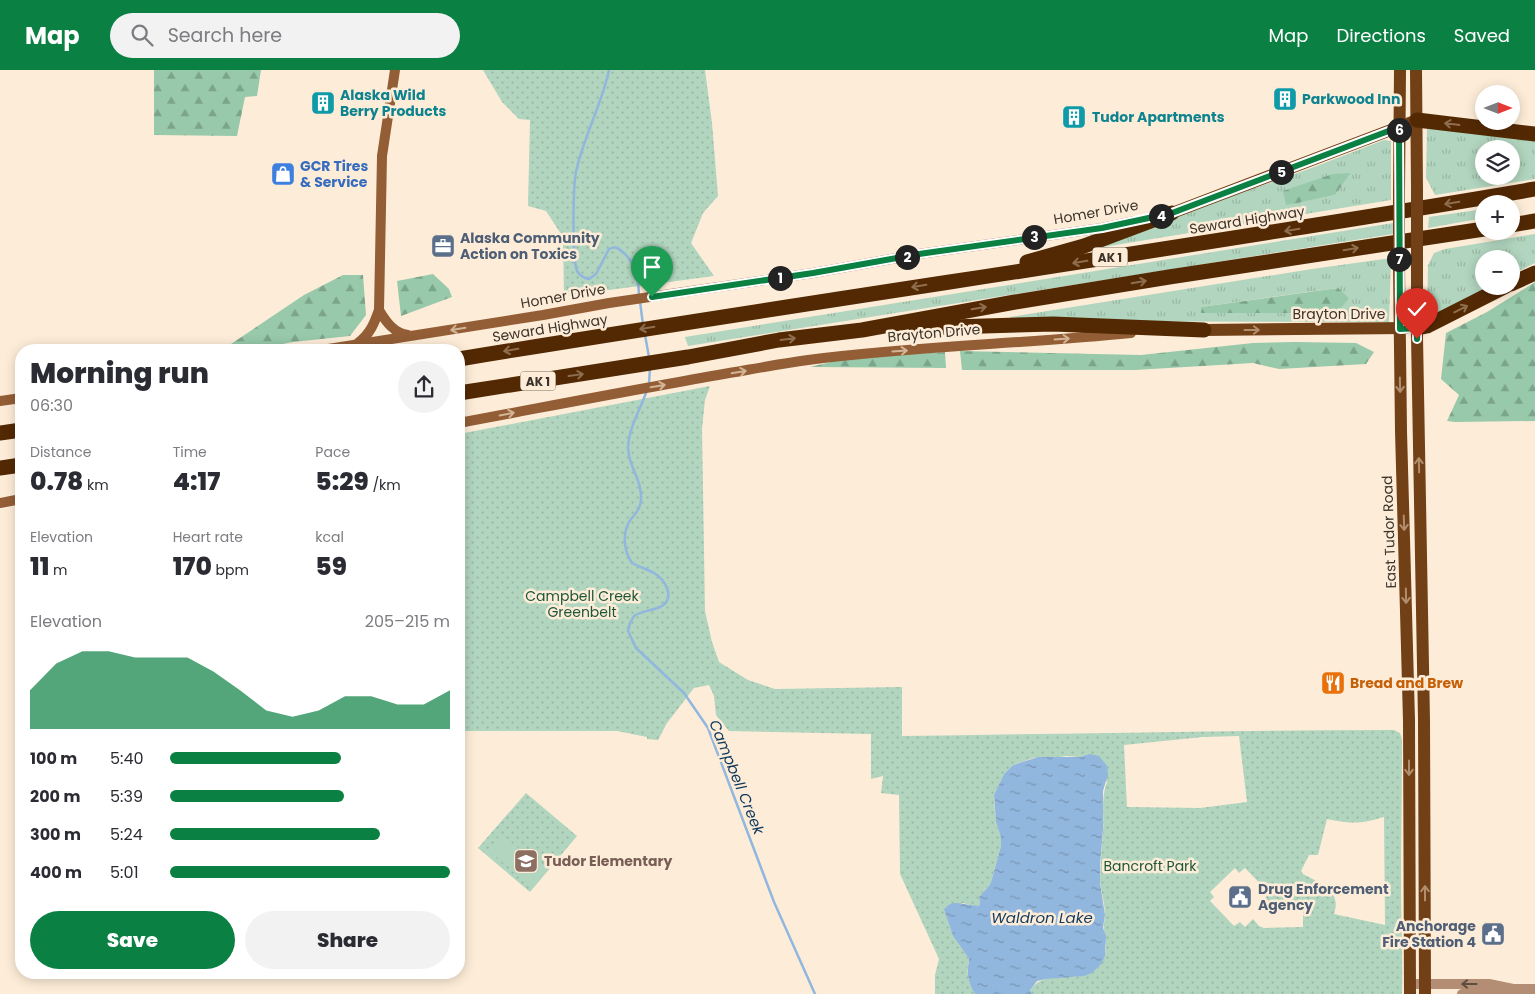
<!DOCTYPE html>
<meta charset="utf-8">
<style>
body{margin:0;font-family:Poppins,sans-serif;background:#f2f2f3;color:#2b2b33;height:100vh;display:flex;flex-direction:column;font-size:19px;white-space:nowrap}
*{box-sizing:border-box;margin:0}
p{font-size:16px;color:#7c7c81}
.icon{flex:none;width:28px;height:28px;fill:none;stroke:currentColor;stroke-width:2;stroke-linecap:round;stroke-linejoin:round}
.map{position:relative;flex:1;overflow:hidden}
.sheet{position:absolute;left:15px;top:274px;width:450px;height:635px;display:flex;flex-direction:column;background:#fff;border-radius:20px;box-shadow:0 2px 12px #0003}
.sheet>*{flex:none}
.needle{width:32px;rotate:90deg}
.buttons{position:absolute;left:1475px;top:15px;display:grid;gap:10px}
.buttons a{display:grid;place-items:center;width:45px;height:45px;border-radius:50%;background:#fff;box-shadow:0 2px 12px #0003;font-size:25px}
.pin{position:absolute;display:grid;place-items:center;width:42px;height:42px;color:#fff;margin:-51px -21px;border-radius:50% 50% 50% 0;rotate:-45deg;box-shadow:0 0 5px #0007}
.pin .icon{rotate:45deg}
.km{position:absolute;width:25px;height:25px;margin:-12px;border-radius:50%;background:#222;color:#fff;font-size:14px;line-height:25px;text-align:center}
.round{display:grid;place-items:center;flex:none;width:52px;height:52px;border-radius:26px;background:#f2f2f3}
.summary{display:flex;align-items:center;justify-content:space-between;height:85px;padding:0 15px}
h1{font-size:28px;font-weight:800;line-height:38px}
.figures{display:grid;grid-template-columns:repeat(3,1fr);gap:8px;height:85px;padding:5px 15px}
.figures div{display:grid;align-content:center}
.figures b{font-size:25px;font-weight:800}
.figures small{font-size:14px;font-weight:400}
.figures p{font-size:14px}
.chart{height:140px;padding:10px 15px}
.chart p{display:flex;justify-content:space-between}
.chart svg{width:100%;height:90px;margin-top:5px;fill:#0b8043;opacity:.7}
.cta{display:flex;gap:10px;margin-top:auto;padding:10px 15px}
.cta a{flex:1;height:58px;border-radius:30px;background:#0b8043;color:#fff;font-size:20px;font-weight:800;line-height:58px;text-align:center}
.cta a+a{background:#f2f2f3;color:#2b2b33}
ul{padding:0 15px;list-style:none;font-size:16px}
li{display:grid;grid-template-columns:80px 60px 1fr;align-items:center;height:38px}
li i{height:12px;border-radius:6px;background:#0b8043}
header{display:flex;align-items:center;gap:30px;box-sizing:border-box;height:70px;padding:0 25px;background:#0b8043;color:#fff}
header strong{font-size:24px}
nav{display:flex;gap:28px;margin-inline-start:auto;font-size:18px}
.search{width:350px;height:45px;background:#f2f2f3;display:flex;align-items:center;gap:12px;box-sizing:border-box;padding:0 18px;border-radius:28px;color:#7c7c81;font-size:19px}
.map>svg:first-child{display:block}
.grass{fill:url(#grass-tufts);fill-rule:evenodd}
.forest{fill:url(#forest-firs)}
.park{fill:url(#park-dots);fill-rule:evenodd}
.pitch{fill:#b1d5be}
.water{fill:url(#water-ripples)}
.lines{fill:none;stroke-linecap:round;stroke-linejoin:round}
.stream{stroke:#92b7de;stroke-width:2.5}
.tertiary{stroke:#b38d74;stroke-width:10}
.secondary{stroke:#935e36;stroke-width:10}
.primary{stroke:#724017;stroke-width:12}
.motorway{stroke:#532904;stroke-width:15}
.primary-bridge{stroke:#724017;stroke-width:12}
.oneway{stroke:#8e6e4e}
.oneway2{stroke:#d3b497}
.oneway3{stroke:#b18e6e}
.oneway4{stroke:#5f4e40}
.route-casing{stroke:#fff;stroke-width:10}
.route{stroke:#0b8043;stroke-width:6}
.labels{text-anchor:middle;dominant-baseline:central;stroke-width:5;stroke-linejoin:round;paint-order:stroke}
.shield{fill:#fdedd8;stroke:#756b5e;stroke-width:1}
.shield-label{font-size:12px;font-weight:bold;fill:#3b3329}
.culture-label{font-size:14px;font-weight:bold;fill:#0d838f;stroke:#fdedd8;text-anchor:start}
.shop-label{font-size:14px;font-weight:bold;fill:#366cbe;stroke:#fdedd8;text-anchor:start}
.street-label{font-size:14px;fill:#3b3329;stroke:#fdedd8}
.service-label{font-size:14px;font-weight:bold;fill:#4e5e75;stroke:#fdedd8;text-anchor:start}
.park-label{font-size:14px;fill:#1d5739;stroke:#fdedd8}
.food-label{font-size:14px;font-weight:bold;fill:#c56008;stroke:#fdedd8;text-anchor:start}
.education-label{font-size:14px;font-weight:bold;fill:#785e54;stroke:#fdedd8;text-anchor:start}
.water-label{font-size:15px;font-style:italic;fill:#10395e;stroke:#fdedd8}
</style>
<header>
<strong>Map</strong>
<div class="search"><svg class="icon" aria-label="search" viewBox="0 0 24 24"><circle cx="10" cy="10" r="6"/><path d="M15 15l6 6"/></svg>Search here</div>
<nav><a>Map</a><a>Directions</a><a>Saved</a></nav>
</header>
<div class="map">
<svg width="1535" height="924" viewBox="0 0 1535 924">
<defs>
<pattern id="grass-tufts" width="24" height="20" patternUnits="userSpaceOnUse" patternTransform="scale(1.25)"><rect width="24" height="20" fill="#b1d5be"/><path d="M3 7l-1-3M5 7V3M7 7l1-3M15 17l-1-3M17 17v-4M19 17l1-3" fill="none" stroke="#99b7a3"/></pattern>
<pattern id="forest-firs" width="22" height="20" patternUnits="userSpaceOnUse" patternTransform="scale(1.25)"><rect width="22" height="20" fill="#97c9aa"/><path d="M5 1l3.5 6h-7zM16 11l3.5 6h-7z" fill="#7ca48a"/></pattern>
<pattern id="park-dots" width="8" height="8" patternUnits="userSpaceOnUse" patternTransform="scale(1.25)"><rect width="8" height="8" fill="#b1d5be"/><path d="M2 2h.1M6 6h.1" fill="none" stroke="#99b7a3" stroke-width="1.8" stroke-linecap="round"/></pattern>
<pattern id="water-ripples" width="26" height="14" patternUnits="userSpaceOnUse" patternTransform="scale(1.25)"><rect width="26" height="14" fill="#92b7de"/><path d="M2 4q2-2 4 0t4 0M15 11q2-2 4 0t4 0" fill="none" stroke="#7895b4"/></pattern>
</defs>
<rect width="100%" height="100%" fill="#fdedd8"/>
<!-- grass -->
<g class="grass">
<path d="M 1427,58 L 1535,70 L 1535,109 L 1435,125 L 1426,108 ZM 1484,79 L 1511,79 L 1511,106 L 1484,106 Z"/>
<path d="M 1384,70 L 1391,71 L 1391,130 L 1091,179 L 1098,174 L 1314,97 ZM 1351,103 L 1335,125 L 1286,134 Z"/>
<polygon points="1484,139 1484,148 1428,158 1429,147"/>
<polygon points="1393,153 1393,164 688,276 685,267"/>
<polygon points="1535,164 1535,193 1511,205 1511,189 1484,189 1484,216 1491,216 1435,246 1427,247 1428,195 1434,183 1445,179"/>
<path d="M 1391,188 L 1389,252 L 1011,251 L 1010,247 L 1312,199 ZM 1337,218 L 1349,228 L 1201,243 L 1201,237 Z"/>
</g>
<!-- forest -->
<g class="forest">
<polygon points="154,0 261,0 257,26 245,27 237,66 154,65"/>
<polygon points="1351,103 1335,125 1286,135 1283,121 1333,104"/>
<polygon points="433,204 449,219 452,227 401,246 397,211"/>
<polygon points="343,205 363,205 366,245 350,266 293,272 252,280 233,280 231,274 304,225"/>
<polygon points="1535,212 1535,351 1455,352 1447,351 1459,325 1441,309 1446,263 1487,242"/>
<polygon points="1338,218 1349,228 1337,243 1201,243 1201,237"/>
<polygon points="1295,272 1356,273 1374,282 1366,294 1279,299 1253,293 1135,300 962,300 960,281 1141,285 1253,273"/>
<polygon points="945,282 946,298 810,297 848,288"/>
</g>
<!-- park -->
<g class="park">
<polygon points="483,0 705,0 712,53 718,126 703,143 691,173 714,206 564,226 563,167 546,141 528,136 530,50 519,49 502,32"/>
<path d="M 710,316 L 705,330 L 702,359 L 705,541 L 712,572 L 719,592 L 748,610 L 775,619 L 902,617 L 902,666 C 1066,664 1230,660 1394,660 L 1400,663 L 1402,669 C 1402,718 1401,767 1401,816 C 1401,852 1403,888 1402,924 L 1032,924 L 1030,920 C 1047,895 1084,919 1101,893 C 1108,883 1106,871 1104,860 C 1103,855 1105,850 1105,845 C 1105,833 1101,822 1100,811 C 1100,794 1102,778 1103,761 C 1104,745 1101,727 1107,712 L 1089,684 L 1080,687 L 1066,686 L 1054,688 L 1043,687 L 1033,688 L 1013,695 L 1004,704 L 994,725 L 994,730 L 996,752 L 1001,768 L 1001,776 L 991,812 L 989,816 L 979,827 L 980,835 L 974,836 L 963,833 L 944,840 L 953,866 L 969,889 C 966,903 968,912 975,924 L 935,924 L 935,905 L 939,889 L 900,804 L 899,725 L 881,723 L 883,706 L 871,709 L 871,664 L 729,661 L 716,645 L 714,626 L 709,615 L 694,618 L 667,653 L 658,670 L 647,669 L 647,667 L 617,661 L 459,661 L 459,364 ZM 1239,666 L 1247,732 L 1200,738 L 1127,737 L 1124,675 L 1203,667 ZM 1384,747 L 1385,855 L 1334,844 C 1342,820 1321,814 1303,804 L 1301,801 L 1309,785 L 1318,785 L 1327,749 C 1350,754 1361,754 1384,747 ZM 1235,798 L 1239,803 L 1245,798 L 1269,823 L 1265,828 L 1270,833 L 1303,833 L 1303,857 L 1264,858 L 1259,856 L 1253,849 L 1245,857 L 1240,852 L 1234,856 L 1210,831 L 1214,827 L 1210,822 Z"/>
<polygon points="526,723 577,766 530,822 478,778"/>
</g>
<!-- pitch -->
<g class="pitch">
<polygon points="501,764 523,782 510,798 488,780"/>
<polygon points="524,784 546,802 533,818 511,800"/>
</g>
<!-- water -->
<path class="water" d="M 1089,684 L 1099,686 L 1107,696 L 1108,704 L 1103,721 L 1103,760 L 1100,795 L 1100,813 L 1105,845 L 1103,858 L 1106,866 L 1105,886 L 1102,893 L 1092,903 L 1084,906 L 1046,909 L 1037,911 L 1030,920 L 1032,924 L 975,924 C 967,911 967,903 969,889 L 953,866 L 944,840 C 953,826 968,838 980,835 L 979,827 L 989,816 L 991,812 L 1001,776 L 1001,768 L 996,752 L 994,725 L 1004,704 L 1013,695 L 1038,687 L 1080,687 Z"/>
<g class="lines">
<!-- stream -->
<g class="stream">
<path d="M 609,0 C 602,34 583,68 576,102 C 573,117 572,188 577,201 C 580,206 584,208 589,209 L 596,204 L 609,179 C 617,175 620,180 626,185 C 637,197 638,209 639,225"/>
<polyline points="640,231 643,255"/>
<polyline points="645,265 649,287"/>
<polyline points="649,314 650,297"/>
<path d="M 647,320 C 641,339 624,365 629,385 C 632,401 642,413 641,429 C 641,440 634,444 629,452 C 622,465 624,481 632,493 C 639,497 647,499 654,503 C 666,510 676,529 660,537 C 651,541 641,541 634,546 L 630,553 L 628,561 L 636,578 L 684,623 L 708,658 L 774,832 L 815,924"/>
</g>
<!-- tertiary -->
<g class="tertiary">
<polyline points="1410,914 1489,914 1513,919"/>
<polyline points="1462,924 1492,923 1513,919 1535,919"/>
</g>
<!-- secondary -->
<g class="secondary">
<path d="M 379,240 C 386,252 394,263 408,265"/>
<path d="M 358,273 C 370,264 374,254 379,240 L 382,86 L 395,0"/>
<polyline points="322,280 543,245 609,233 813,203 919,184 1102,158 1135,151"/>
<polyline points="0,331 21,328"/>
<path d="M 459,353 C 545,337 632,320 718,305 C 748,300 778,294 808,290 C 915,276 1023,274 1131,263"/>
<polyline points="0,433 21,429"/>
</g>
<!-- primary -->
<g class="primary">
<polyline points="1416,0 1417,119"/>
<polyline points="1399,122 1400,0"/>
<polyline points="1172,143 1417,50"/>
<polyline points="1399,197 1401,361 1409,650 1410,924"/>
<polyline points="1417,197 1417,267 1424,650 1425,924"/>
<polyline points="1204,260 1406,258"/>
</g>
<!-- motorway -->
<g class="motorway">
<polyline points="1417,50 1535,64"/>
<polyline points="1511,155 1535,151"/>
<polyline points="1027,192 1084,176 1172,143"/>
<polyline points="1511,214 1535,203"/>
<polyline points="916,258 1053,254 1204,260"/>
<polyline points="1417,258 1427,256 1506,216"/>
<path d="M 459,289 C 817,230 1177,180 1535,119"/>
<polyline points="459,323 688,287 779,270 862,260 1015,232 1169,207 1484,159"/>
<polyline points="0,363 21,360"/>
<polyline points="0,398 21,395"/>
</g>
<!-- primary-bridge -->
<g class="primary-bridge">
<polyline points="1417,119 1417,197"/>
<polyline points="1399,122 1399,197"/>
</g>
</g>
<!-- one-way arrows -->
<defs><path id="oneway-shaft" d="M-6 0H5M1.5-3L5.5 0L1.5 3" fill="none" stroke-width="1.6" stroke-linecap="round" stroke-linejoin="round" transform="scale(1.25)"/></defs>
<g class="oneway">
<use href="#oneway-shaft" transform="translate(1452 54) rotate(-173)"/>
<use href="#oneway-shaft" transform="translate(1452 133) rotate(170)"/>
<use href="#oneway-shaft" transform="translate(1292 160) rotate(171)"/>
<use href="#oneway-shaft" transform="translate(1351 179) rotate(-9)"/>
<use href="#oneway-shaft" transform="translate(1080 192) rotate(171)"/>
<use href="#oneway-shaft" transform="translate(1139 212) rotate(-9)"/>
<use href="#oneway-shaft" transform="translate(919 216) rotate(171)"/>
<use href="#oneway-shaft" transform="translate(979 238) rotate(-10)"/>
<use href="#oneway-shaft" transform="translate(1461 239) rotate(-27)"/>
<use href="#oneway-shaft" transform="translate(647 258) rotate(171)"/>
<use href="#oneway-shaft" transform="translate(788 269) rotate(-7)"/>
<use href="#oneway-shaft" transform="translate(511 280) rotate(171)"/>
<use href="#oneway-shaft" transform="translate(576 305) rotate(-8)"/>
</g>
<g class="oneway2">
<use href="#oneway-shaft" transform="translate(458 259) rotate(171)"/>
<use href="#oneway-shaft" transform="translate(1062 269) rotate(-4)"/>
<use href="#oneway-shaft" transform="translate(900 281) rotate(-4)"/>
<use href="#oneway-shaft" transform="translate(739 302) rotate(-10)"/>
<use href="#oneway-shaft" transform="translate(658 316) rotate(-10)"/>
<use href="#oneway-shaft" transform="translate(507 344) rotate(-11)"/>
</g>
<g class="oneway3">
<use href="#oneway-shaft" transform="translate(1252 260)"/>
<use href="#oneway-shaft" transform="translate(1400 315) rotate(89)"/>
<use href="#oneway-shaft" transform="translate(1419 395) rotate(-91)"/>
<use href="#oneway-shaft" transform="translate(1404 453) rotate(88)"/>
<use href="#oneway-shaft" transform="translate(1406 526) rotate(89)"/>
<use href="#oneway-shaft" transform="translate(1409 698) rotate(90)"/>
<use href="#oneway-shaft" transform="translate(1425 823) rotate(-90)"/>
</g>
<use class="oneway4" href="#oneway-shaft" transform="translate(1469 914) rotate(-180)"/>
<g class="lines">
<defs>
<polyline id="route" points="652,227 813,203 919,184 1102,158 1172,143 1399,57 1400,259 1417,258 1417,269"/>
</defs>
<!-- route casing -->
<use href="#route" class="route-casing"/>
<!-- route -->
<use href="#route" class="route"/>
</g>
<!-- icons -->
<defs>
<symbol id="building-square" viewBox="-11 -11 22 22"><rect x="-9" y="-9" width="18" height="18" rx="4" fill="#0f9aa8" stroke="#fdedd8"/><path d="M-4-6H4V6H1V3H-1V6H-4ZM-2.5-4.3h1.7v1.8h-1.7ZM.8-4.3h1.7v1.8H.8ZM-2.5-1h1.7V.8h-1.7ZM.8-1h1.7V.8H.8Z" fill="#fff"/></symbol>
<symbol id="shop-square" viewBox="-11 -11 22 22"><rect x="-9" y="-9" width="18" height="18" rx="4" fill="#3f7fe0" stroke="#fdedd8"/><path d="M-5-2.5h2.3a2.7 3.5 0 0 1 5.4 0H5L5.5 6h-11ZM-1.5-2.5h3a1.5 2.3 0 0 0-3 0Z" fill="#fff"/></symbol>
<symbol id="office-square" viewBox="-11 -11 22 22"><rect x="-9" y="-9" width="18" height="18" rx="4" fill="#5c6f8a" stroke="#fdedd8"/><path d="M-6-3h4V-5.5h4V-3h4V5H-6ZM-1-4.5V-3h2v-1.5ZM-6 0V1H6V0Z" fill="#fff"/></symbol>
<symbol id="restaurant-square" viewBox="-11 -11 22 22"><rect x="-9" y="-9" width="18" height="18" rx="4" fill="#e8710a" stroke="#fdedd8"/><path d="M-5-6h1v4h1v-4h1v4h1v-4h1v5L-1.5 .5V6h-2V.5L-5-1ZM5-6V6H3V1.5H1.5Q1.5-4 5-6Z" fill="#fff"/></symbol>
<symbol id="school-square" viewBox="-11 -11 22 22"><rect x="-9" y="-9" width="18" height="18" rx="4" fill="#8d6e63" stroke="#fdedd8"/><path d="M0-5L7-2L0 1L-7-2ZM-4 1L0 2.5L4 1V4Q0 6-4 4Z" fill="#fff"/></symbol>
<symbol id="civic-square" viewBox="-11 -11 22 22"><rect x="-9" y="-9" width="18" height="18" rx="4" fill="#5c6f8a" stroke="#fdedd8"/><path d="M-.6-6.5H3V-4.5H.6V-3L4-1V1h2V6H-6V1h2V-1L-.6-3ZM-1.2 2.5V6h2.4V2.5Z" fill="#fff"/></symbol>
</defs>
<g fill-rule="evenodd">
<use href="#building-square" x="1271" y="15" width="28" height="28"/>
<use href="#building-square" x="309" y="19" width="28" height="28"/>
<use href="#building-square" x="1060" y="33" width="28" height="28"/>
<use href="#shop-square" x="269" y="90" width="28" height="28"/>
<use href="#office-square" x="429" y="162" width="28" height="28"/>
<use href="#restaurant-square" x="1319" y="599" width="28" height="28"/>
<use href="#school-square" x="512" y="777" width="28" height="28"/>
<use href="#civic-square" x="1226" y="813" width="28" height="28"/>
<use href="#civic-square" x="1479" y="850" width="28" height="28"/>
</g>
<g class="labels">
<!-- shield labels -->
<g class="shield">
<rect x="1092.5" y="177.5" width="35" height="19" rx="4"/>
<rect x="520.5" y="301.5" width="35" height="19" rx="4"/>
</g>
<g class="shield-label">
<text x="1110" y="187">AK 1</text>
<text x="538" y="311">AK 1</text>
</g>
<!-- culture labels -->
<g class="culture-label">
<text x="340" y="25">Alaska Wild<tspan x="340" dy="16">Berry Products</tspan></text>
<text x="1302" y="29">Parkwood Inn</text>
<text x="1092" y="47">Tudor Apartments</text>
</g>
<!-- shop labels -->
<g class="shop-label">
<text x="300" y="96">GCR Tires<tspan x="300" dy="16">&amp; Service</tspan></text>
</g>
<!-- street labels -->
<g class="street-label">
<text transform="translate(1096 142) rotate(-10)">Homer Drive</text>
<text transform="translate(1247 150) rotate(-9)">Seward Highway</text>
<text transform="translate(563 226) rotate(-10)">Homer Drive</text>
<text x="1339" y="244">Brayton Drive</text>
<text transform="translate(550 258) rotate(-9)">Seward Highway</text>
<text transform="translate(934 263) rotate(-5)">Brayton Drive</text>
<text transform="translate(1389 462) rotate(-92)">East Tudor Road</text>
</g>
<!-- service labels -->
<g class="service-label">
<text x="460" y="168">Alaska Community<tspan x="460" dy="16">Action on Toxics</tspan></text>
<text x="1258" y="819">Drug Enforcement<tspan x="1258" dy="16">Agency</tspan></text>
<text x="1476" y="856" text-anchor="end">Anchorage<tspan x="1476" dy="16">Fire Station 4</tspan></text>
</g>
<!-- park labels -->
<g class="park-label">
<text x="582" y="526">Campbell Creek<tspan x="582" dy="16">Greenbelt</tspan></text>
<text x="1150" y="796">Bancroft Park</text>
</g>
<!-- food labels -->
<g class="food-label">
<text x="1350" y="613">Bread and Brew</text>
</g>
<!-- education labels -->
<g class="education-label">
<text x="544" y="791">Tudor Elementary</text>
</g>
<!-- water labels -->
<g class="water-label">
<text transform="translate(737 707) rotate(68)">Campbell Creek</text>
<text x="1042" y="847">Waldron Lake</text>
</g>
</g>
</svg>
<div class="buttons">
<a><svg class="needle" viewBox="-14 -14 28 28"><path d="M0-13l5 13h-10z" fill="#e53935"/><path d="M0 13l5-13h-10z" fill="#7c7c81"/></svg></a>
<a><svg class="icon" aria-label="layers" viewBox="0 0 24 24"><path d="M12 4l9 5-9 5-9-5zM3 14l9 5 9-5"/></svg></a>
<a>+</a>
<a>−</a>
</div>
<div class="pin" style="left:652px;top:227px;background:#1e9e55"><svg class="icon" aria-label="arrive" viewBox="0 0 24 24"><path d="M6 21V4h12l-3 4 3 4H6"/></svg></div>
<div class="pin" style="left:1417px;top:269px;background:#d93025"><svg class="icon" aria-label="check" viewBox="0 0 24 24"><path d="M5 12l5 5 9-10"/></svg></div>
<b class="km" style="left:780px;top:208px">1</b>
<b class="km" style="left:907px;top:187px">2</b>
<b class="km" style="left:1034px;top:167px">3</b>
<b class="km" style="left:1161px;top:146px">4</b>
<b class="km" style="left:1281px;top:102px">5</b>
<b class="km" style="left:1399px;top:60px">6</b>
<b class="km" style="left:1399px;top:189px">7</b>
<section class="sheet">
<div class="summary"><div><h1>Morning run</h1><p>06:30</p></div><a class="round"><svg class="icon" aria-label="share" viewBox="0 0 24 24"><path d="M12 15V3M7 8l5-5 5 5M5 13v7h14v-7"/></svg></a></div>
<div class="figures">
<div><p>Distance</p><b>0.78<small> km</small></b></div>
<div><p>Time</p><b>4:17</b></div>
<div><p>Pace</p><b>5:29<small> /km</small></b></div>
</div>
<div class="figures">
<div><p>Elevation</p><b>11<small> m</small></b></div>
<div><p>Heart rate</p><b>170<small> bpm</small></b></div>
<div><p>kcal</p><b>59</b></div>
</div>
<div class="chart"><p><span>Elevation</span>205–215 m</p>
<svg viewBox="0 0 160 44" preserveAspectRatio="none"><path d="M0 44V25L10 12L20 6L30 6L40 9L50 9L60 9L70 16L80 25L90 35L100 38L110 35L120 28L130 28L140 32L150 32L160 25V44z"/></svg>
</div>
<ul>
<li><b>100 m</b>5:40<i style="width:61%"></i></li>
<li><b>200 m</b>5:39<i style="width:62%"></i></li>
<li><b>300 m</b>5:24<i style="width:75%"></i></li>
<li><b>400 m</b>5:01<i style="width:100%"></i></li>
</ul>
<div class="cta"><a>Save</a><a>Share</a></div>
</section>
</div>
